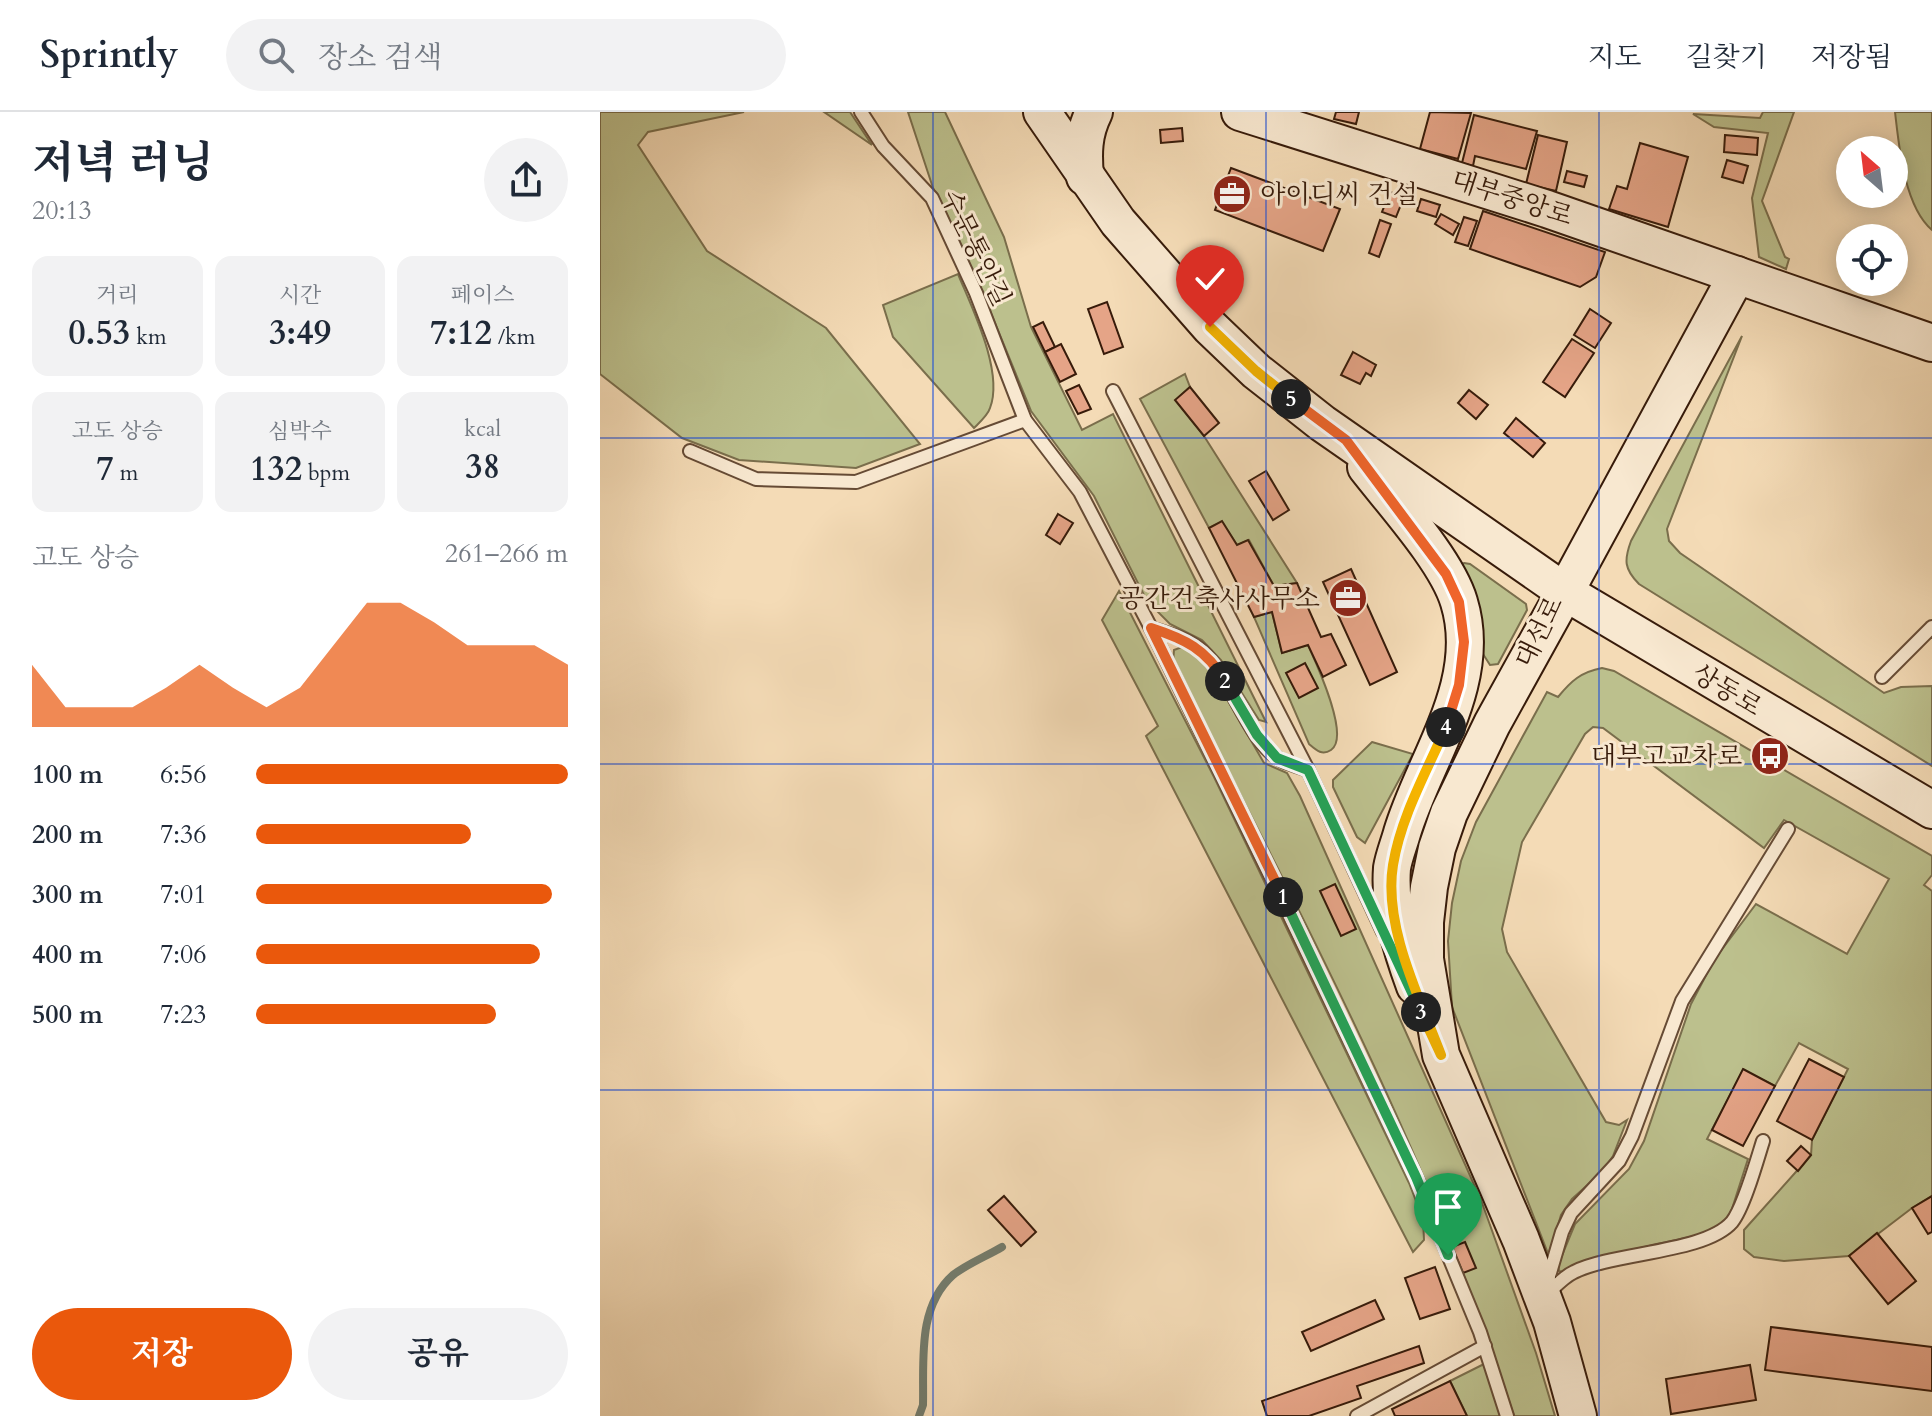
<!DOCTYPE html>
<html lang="ko">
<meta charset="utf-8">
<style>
body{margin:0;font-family:Cardo,"Noto Serif KR",serif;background:#f2f2f3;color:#1f2937;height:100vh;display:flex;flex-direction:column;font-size:30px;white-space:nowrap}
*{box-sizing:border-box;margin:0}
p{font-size:26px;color:#747a83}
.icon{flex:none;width:44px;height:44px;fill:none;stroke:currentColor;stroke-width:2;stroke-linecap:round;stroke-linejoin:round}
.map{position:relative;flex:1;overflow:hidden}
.drawer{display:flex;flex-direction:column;background:#fff;width:600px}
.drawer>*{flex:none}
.needle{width:52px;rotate:332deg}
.fabs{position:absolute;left:1236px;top:24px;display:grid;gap:16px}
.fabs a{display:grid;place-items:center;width:72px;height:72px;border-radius:50%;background:#fff;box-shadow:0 4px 20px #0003;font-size:40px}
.pin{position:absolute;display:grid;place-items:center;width:68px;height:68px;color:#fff;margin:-82px -34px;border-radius:50% 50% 50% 0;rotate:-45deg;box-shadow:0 0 8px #0007}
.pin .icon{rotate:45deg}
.km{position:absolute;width:40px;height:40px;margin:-20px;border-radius:50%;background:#222;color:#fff;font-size:22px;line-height:40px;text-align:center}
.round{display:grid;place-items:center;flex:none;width:84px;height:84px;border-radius:42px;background:#f2f2f3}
.summary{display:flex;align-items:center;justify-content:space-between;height:136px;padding:0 32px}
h1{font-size:44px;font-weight:700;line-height:60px}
.metrics{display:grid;grid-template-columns:repeat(3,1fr);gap:12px;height:136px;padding:8px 32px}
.metrics div{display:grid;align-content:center;border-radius:16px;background:#f2f2f3;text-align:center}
.metrics b{font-size:34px;font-weight:700}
.metrics small{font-size:22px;font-weight:400}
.metrics p{font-size:22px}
.chart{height:224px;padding:16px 32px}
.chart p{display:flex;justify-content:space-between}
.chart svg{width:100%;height:144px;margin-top:8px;fill:#ea580c;opacity:.7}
.action{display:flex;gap:16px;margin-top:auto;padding:16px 32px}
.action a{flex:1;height:92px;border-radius:48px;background:#ea580c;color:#fff;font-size:32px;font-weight:700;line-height:92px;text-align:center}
.action a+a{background:#f2f2f3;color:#1f2937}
ul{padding:0 32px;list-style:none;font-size:26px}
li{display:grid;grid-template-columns:128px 96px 1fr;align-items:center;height:60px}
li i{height:20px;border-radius:10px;background:#ea580c}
header{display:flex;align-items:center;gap:48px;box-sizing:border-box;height:112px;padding:0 40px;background:#fff;border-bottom:2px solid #e0e1e3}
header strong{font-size:38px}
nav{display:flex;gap:44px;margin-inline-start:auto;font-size:28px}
.search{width:560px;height:72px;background:#f2f2f3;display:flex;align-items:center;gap:20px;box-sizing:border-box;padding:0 28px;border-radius:44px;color:#747a83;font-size:30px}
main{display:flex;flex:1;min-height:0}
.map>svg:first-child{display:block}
.green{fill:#bcc08d;stroke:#7a6e4c;stroke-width:2}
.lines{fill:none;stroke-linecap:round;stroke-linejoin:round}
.stream{stroke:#747b6b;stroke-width:8}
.building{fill:#e5a487;stroke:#371b0a;stroke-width:2}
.lane-casing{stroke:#664b35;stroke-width:16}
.secondary-casing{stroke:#371b0a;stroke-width:40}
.lane{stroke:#f8e8d0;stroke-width:12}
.secondary{stroke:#f8e8d0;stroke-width:36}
.split-1-casing{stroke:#fff;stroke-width:16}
.split-2-casing{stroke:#fff;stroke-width:16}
.split-3-casing{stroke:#fff;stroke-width:16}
.split-4-casing{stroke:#fff;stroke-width:16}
.split-5-casing{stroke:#fff;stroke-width:16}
.split-6-casing{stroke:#fff;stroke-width:16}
.split-1{stroke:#22a559;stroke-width:10}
.split-2{stroke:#f0652b;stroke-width:10}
.split-3{stroke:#22a559;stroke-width:10}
.split-4{stroke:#f5b400;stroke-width:10}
.split-5{stroke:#f0652b;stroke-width:10}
.split-6{stroke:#f5b400;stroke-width:10}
.grid{fill:none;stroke:#1d4ed8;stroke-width:2;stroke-opacity:0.55}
.labels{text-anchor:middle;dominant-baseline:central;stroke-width:6;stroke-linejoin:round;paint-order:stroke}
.poi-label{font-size:26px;fill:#371b0a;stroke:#f8e8d0;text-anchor:end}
.street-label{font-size:26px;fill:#371b0a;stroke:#f8e8d0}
</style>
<header>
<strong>Sprintly</strong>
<div class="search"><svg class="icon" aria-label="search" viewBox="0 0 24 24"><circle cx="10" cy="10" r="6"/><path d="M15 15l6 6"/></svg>장소 검색</div>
<nav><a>지도</a><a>길찾기</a><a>저장됨</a></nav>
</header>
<main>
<section class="drawer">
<div class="summary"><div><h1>저녁 러닝</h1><p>20:13</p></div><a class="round"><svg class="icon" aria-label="share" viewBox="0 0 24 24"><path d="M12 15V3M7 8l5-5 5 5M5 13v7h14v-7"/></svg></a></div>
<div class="metrics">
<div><p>거리</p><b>0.53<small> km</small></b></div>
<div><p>시간</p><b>3:49</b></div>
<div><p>페이스</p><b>7:12<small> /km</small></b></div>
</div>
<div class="metrics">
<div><p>고도 상승</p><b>7<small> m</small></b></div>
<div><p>심박수</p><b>132<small> bpm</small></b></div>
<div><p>kcal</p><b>38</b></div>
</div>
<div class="chart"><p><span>고도 상승</span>261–266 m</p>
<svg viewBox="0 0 160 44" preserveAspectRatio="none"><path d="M0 44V25L10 38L20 38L30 38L40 32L50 25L60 32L70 38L80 32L90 19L100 6L110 6L120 12L130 19L140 19L150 19L160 25V44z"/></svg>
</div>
<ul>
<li><b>100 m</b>6:56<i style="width:100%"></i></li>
<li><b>200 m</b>7:36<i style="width:69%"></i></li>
<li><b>300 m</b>7:01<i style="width:95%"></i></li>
<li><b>400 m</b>7:06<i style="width:91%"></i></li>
<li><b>500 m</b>7:23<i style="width:77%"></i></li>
</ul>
<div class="action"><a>저장</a><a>공유</a></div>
</section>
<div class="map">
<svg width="1332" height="1304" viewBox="0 0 1332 1304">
<rect width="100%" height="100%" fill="#f4dbb6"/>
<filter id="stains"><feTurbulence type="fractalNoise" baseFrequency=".0025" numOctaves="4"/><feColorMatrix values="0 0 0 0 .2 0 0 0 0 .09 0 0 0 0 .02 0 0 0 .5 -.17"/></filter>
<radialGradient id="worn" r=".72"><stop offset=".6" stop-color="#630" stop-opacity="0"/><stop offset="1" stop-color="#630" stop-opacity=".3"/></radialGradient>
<!-- green -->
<g class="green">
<polygon points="0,0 144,0 48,20 38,33 107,139 226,216 320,332 256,356 139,348 82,326 0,262"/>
<polygon points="224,0 250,0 272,33"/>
<polygon points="308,0 345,0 404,125 431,215 482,318 513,302 666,610 659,608 621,548 602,528 570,512 547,489 494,384 431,299 388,194 333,76"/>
<polygon points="1163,0 1194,0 1162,89 1185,145 1189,147 1186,157 1159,145 1152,86 1168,21 1114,15 1093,2 1160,6"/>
<path d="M 1295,0 L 1332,0 L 1332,118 C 1304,94 1299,34 1295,0 Z"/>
<path d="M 358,162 C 372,196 404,260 390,296 C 388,303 380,310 374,316 L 293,225 L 283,193 Z"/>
<path d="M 1142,224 L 1067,417 L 1069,429 L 1080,441 L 1284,581 L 1301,575 L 1332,574 L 1332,654 L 1039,472 C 1024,457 1024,448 1031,429 Z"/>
<polygon points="585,262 590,275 576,288 604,324 697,471 674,474 649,428 637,433 622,410 609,416 540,287"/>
<polygon points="864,451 870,452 926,492 927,498 898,552 890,553 883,542 881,502 860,453"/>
<polygon points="519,479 614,665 809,1071 823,1107 824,1128 813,1140 546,624 558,614 502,508"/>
<path d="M 672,500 L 682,541 L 708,533 C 716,551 751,625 731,638 C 722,644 716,638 709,632 L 654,505 Z"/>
<path d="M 582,535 L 597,542 L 613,563 L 664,651 L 687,661 L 700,684 L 881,1088 L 936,1241 L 955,1304 L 914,1304 C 829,1041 698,796 573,551 L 574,538 Z"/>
<path d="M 1002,556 L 1014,559 L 1332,744 L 1332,763 L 1324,773 L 1332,779 L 1332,1084 L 1312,1096 L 1249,1144 L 1184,1149 L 1154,1145 L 1144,1137 L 1144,1118 L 1211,1043 L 1212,1028 L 1248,957 L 1199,931 L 1175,974 L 1143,958 L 1107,1027 L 1148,1047 L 1130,1103 L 1122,1112 L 1108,1121 L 1017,1141 L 964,1160 L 959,1159 L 958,1153 L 975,1112 L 1029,1057 L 1044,1029 L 1091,892 L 1114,848 L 1156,792 L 1247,842 L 1289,767 L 1184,708 L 1164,736 L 1003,616 L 993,615 L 985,622 L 922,730 L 902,817 L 907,840 L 1006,1010 L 1019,1013 L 1027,1008 L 1013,1044 L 1002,1060 L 972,1087 L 961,1103 L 949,1144 L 852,895 L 848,829 L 852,791 L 861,749 L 876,710 L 947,580 L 958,585 C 971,569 981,560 1002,556 Z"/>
<polygon points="772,630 813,642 765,731 757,725 733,675 733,668"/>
<polygon points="884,1252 901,1304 867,1304 850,1269"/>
</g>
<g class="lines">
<!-- stream -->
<path class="stream" d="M 319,1304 L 323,1293 C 324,1249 317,1195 353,1163 C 367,1152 387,1144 402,1135"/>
</g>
<!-- building -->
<g class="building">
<polygon points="736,0 759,0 756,12 734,7"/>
<polygon points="830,0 871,1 858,47 820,37"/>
<polygon points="874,3 937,19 926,57 875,44 873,54 862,51"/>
<polygon points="582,16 583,29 561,31 560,18"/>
<polygon points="938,23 967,30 956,79 926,72"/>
<polygon points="1125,23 1158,26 1157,43 1124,40"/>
<polygon points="1040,31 1088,45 1068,115 1009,97 1017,74 1027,77"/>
<polygon points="1127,48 1148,54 1143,71 1122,65"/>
<polygon points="631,56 740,97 723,139 615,98"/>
<polygon points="967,59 987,64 984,75 964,70"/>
<polygon points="790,80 804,85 796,105 782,100"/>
<polygon points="821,87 840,93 836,105 817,99"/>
<polygon points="883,99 1005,140 996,165 980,175 870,137"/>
<polygon points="841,102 859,112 853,123 835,112"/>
<polygon points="864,105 877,109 868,134 855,130"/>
<polygon points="780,108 791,112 779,145 769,141"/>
<polygon points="507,190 523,235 504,242 488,197"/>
<polygon points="990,197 1011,211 995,236 974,223"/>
<polygon points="443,210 455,235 445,240 433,215"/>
<polygon points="972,227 994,241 965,285 943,270"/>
<polygon points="461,232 476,262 460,270 445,240"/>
<polygon points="753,240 776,253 771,264 766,261 760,272 741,263"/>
<polygon points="479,273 491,297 478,302 466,279"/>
<polygon points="590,275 619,311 604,324 575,288"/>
<polygon points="869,278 888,293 876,307 858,291"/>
<polygon points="916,306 945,331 933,345 904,321"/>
<polygon points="666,359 689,398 673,408 649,369"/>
<polygon points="458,402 473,411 460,432 446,423"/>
<polygon points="622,409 637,433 648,428 674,474 697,471 721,525 731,522 746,553 723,565 708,533 682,541 672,500 654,505 609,416"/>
<polygon points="751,457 797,560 770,573 723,470"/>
<polygon points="705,551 718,576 699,586 686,561"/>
<polygon points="735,772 756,817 741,824 720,779"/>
<polygon points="1209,947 1244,965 1212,1028 1177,1009"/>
<polygon points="1143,957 1175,974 1143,1034 1112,1018"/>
<polygon points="1201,1034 1211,1043 1198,1059 1187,1049"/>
<polygon points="404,1084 436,1120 421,1134 388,1098"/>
<polygon points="1332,1084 1332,1120 1328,1122 1312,1096"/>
<polygon points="1277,1121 1316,1169 1288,1192 1249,1144"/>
<polygon points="865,1130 876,1156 863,1161 852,1135"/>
<polygon points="835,1155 850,1197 820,1207 805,1166"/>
<polygon points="775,1188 784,1207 711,1239 702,1220"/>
<polygon points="1171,1215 1332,1235 1332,1279 1165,1258"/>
<polygon points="819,1234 824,1251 757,1274 761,1286 709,1304 667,1304 662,1289"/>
<polygon points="1150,1253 1156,1288 1071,1302 1066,1267"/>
<polygon points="850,1269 867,1304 795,1304 792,1297"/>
</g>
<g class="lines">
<defs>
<g id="lane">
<path d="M 261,0 L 283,34 L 332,86 L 376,181 L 425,308 L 480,380 L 551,516 C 568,522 589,527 602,539 C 632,566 647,627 679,647 C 687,652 699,654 708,658"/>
<polyline points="513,279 708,658 783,820"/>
<polyline points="90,339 156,367 256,370 425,308"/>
<polyline points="551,516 816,1065 880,1220 907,1304"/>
<polyline points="1282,565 1332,515"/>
<polyline points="947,1171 962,1120 971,1101 1019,1049 1032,1024 1082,889 1188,717"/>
<path d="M 945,1184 C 954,1176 963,1165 974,1160 C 1014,1140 1105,1141 1132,1110 C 1144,1095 1157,1048 1163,1029"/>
<polyline points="757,1304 885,1234"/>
</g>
<g id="secondary">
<polyline points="442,0 518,110 610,215 656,259 722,311 965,480 892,612 849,701 837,736 829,775 825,810 825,847 841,943 921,1128 952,1210 978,1304"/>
<polyline points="640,0 947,97 1332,231"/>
<path d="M 485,65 C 483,41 483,22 494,0"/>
<polyline points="1137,163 965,480 1332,698"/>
<path d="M 766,355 C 793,390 847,449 859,490 C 884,571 824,647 802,721 C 799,732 794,744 792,756 C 789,797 801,836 815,874"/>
</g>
</defs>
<!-- lane casing -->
<use href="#lane" class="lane-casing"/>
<!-- secondary casing -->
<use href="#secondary" class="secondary-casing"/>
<!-- lane -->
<use href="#lane" class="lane"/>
<!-- secondary -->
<use href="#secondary" class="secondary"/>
</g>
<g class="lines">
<defs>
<polyline id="split-1" points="683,785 816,1065 848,1143"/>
<path id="split-2" d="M 625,569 C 606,537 585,527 551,516 L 683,785"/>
<polyline id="split-3" points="625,569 657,623 677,646 708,658 821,900"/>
<path id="split-4" d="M 821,900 L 841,943 C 820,887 783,814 793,753 C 801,704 827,659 846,615"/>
<polyline id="split-5" points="691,287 746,328 846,462 859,490 864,530 859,573 846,615"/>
<polyline id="split-6" points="610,215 656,259 691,287"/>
</defs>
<!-- split-1 casing -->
<use href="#split-1" class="split-1-casing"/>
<!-- split-2 casing -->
<use href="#split-2" class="split-2-casing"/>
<!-- split-3 casing -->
<use href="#split-3" class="split-3-casing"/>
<!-- split-4 casing -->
<use href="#split-4" class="split-4-casing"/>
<!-- split-5 casing -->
<use href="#split-5" class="split-5-casing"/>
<!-- split-6 casing -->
<use href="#split-6" class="split-6-casing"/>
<!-- split-1 -->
<use href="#split-1" class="split-1"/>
<!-- split-2 -->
<use href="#split-2" class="split-2"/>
<!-- split-3 -->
<use href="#split-3" class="split-3"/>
<!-- split-4 -->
<use href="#split-4" class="split-4"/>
<!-- split-5 -->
<use href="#split-5" class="split-5"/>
<!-- split-6 -->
<use href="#split-6" class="split-6"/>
</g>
<!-- grid -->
<path class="grid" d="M 333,0 L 333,1304M 666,0 L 666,1304M 999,0 L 999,1304M 0,326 L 1332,326M 0,652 L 1332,652M 0,978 L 1332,978"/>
<!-- icons -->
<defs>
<symbol id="office-disc" viewBox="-11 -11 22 22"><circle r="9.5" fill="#8f2418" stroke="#f8e8d0"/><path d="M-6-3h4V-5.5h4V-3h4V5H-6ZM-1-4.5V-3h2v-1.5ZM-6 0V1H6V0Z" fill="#fff"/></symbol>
<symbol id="bus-disc" viewBox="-11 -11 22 22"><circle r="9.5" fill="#8f2418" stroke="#f8e8d0"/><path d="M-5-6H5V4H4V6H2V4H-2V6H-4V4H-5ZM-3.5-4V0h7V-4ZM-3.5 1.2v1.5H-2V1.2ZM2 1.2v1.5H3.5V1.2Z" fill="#fff"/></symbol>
</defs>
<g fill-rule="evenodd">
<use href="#office-disc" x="610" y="60" width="44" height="44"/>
<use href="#office-disc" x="726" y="464" width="44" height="44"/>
<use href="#bus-disc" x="1148" y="622" width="44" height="44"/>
</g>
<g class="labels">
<!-- poi labels -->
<g class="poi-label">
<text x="660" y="82" text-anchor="start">아이디씨 건설</text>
<text x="720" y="486">공간건축사사무소</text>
<text x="1142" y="644">대부고교차로</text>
</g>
<!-- street labels -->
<g class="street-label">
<text transform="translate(912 86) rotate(18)">대부중앙로</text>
<text transform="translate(376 136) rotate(64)">수문통안길</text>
<text transform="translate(939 520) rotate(-64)">대선로</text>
<text transform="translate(1127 578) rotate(31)">상동로</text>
</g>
</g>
<rect width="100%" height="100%" filter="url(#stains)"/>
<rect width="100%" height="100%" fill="url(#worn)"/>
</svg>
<div class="fabs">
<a><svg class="needle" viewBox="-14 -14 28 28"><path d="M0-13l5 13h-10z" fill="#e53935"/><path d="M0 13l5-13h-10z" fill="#747a83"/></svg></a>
<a><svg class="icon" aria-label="locate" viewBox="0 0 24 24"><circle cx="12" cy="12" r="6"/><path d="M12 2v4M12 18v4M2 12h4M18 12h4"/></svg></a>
</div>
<div class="pin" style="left:848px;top:1143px;background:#1e9e55"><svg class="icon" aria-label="arrive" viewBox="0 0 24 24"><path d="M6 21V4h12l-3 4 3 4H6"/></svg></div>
<div class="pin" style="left:610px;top:215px;background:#d93025"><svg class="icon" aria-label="check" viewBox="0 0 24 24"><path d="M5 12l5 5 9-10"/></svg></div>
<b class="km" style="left:683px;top:785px">1</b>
<b class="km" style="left:625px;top:569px">2</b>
<b class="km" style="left:821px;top:900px">3</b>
<b class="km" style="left:846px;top:615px">4</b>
<b class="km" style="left:691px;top:287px">5</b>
</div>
</main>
